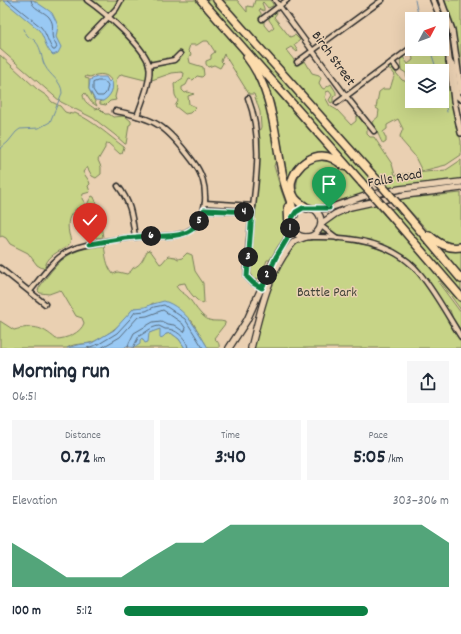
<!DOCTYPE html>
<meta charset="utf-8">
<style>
body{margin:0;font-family:Dekko,sans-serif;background:#f6f6f7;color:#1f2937;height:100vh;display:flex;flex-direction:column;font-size:15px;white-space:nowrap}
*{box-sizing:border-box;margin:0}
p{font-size:13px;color:#747a83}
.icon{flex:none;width:22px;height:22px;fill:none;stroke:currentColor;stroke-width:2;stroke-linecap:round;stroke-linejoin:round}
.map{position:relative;height:348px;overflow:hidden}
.drawer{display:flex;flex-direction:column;background:#fff;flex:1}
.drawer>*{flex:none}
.needle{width:26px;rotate:49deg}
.controls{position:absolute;left:405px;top:12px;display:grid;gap:8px}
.controls a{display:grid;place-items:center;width:44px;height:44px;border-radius:0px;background:#fff;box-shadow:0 4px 16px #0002;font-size:20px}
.pin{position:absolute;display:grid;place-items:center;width:34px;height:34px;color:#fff;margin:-41px -17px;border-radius:50% 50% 50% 0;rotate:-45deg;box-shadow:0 0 4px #0007}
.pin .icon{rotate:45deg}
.km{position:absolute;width:20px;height:20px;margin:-10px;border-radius:50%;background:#222;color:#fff;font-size:11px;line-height:20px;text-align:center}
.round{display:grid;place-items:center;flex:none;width:42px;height:42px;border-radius:0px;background:#f6f6f7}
.overview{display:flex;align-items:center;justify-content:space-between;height:68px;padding:0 12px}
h1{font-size:22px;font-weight:700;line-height:30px}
.metrics{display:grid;grid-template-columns:repeat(3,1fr);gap:6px;height:68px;padding:4px 12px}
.metrics div{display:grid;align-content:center;border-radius:0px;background:#f6f6f7;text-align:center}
.metrics b{font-size:20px;font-weight:700}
.metrics small{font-size:11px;font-weight:400}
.metrics p{font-size:11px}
.chart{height:112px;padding:8px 12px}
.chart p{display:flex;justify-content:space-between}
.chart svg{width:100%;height:72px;margin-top:4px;fill:#0b8043;opacity:.7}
ul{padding:0 12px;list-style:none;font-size:13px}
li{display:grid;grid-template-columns:64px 48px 1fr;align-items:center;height:30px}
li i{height:10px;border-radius:5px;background:#0b8043}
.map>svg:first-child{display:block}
.green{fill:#c7d487;stroke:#798059;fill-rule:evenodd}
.water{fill:#99c9f4;stroke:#6d8aa4}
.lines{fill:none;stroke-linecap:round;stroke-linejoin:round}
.shore{stroke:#576a7b;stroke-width:1}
.stream{stroke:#6d8aa4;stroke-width:1}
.minor-casing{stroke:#2b2b2b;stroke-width:7}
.tertiary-casing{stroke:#2b2b2b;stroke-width:8}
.secondary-casing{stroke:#2b2b2b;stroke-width:8}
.motorway-casing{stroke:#2b2b2b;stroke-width:10}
.minor{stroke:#ead0b2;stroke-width:4}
.tertiary{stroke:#ead0b2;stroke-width:5}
.secondary{stroke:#ead0b2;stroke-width:5.5}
.motorway{stroke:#fcdcac;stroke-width:7}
.motorway-bridge-casing{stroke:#2b2b2b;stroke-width:10;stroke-linecap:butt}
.motorway-bridge{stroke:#fcdcac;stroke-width:7}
.route-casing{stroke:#fff;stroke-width:8}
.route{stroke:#0b8043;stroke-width:5}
.labels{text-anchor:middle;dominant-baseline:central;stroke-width:3;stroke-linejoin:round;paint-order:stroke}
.street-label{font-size:14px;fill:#2b2b2b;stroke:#ead0b2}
.park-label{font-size:14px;fill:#424439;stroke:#ead0b2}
</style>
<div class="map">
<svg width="461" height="348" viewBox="0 0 461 348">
<rect width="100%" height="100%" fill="#ead0b2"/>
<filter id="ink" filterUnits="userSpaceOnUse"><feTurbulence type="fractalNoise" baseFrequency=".025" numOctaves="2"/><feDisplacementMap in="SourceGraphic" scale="8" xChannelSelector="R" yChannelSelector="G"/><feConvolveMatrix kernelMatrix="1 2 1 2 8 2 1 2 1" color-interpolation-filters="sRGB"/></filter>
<g filter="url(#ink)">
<!-- green -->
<g class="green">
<path d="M 0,0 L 197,0 L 236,45 L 251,66 L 266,98 L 277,157 L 274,166 L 281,190 L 286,204 L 295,220 L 294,225 L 278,246 L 270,260 L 267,260 L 261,277 L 255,280 L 252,279 L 251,272 L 260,141 L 259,132 L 261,127 L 260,112 L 254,94 L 249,94 L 224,54 L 221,61 L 223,63 L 220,68 L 214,65 L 208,67 L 206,64 L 206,61 L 211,59 L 211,55 L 215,52 L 208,41 L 203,41 L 197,45 L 190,45 L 188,51 L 191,54 L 189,58 L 190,63 L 203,67 L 204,75 L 202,77 L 197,76 L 193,80 L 189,79 L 186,85 L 182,87 L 182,90 L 185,93 L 188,92 L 194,94 L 188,96 L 189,104 L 196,107 L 190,113 L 185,114 L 175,106 L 178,101 L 175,95 C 175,91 174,88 174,84 L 183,78 L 184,73 L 181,72 L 172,73 L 149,81 L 121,74 L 116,80 L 117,89 L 115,97 L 116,100 L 110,101 L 106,105 L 100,104 L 100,102 C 120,94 115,66 90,77 L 86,76 L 85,78 L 89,79 L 89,89 L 97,106 L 91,102 L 85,93 L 83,95 C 84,103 89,104 95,109 L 99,108 L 105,114 L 109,114 L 113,117 L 125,116 L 131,121 L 131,124 L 129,125 L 126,144 L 125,144 L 115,135 L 93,118 L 61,102 L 0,49 Z"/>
<polygon points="206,0 214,0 374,182 368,184 365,180"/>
<polygon points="220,0 237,0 247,12 247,6 253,7 255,0 270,0 273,4 273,6 268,8 263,2 262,3 264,8 264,11 260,9 259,10 261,13 261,18 264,21 264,25 269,31 274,27 269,20 269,17 276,11 277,13 274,17 290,37 295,35 300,40 294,45 298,51 297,52 291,47 286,50 298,65 305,61 312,73 319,75 321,78 319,83 322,88 324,89 331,84 336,92 336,95 333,97 333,102 331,103 329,100 332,95 329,91 326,92 326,95 325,97 330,106 337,110 351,125 356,121 356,117 358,116 367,128 367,134 370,137 374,137 392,164 395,175 446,170 461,160 461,179 391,188 389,187"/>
<path d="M 444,0 L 461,0 L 461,70 C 457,46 454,23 444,0 Z"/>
<path d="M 442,34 L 445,36 L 456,122 L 461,141 L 461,155 L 446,165 L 422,171 L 414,155 L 401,140 L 400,136 L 403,129 L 398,119 L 387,125 L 387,129 L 383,132 L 386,138 L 386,142 L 383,144 C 380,139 379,136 377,131 C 376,128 373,126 372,122 L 378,117 L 379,110 L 376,108 L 379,92 L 383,89 L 390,89 C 392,84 392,80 395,75 L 391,70 L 388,68 L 391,67 L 402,80 L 407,82 L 406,73 L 401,70 L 400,59 L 403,57 L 408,64 L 413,60 L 412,53 L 414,49 L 442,49 ZM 412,71 L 442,71 L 442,101 L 412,101 Z"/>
<path d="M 0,55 L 38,90 L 47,96 L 52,102 L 60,106 L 65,112 L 72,114 L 75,113 C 93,121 108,135 124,147 L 122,153 L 120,154 L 108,143 L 105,145 L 105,148 L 98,160 L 101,167 L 101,174 L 96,178 L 92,176 L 87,167 L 83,172 L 89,181 L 90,184 L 88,186 L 90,192 L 83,194 L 82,199 L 85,203 L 84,209 L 86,209 C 88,204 88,201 92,196 L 94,197 C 96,204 104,210 104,217 L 100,220 L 103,237 L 96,238 L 93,229 L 87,222 L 85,216 L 77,208 C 68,216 67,222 69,234 C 70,237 71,240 70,243 C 67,250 48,252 45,267 L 42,268 L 37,265 L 28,253 L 10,244 L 6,238 L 2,236 L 0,237 Z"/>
<path d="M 269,82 L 332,153 C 326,152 320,151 314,153 C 301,156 289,168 288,182 C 288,187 291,192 292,197 L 285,176 L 287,175 L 274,103 L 265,85 Z"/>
<path d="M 318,160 L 331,162 L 345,172 L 345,170 L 366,194 L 333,202 L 323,207 L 317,206 L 313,208 L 310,206 L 307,206 C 304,204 301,200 299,197 C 292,181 302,164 318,160 Z"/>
<polygon points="461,193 461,244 446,244 431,234 399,199"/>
<path d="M 374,204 L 446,283 L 461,302 L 461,310 L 440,281 L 438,282 L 461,313 L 461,330 L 453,319 L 450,310 L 447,310 C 428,280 408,250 372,241 C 355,237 337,235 320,233 L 316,232 L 315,230 C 320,216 360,208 374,204 Z"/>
<polygon points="395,208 461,281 461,292 410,231 390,209"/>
<path d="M 307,236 C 341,239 388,244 413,269 C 431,287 447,318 461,340 L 461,348 L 254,348 C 263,312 269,273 294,245 C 298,241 303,239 307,236 Z"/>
<polygon points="435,244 461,248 461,274"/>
<path d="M 102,246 L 104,246 C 106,256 106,265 113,274 L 118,272 L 127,274 L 131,271 L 133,268 C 141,265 143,259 147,251 L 150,250 L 160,264 L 162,263 L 168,256 L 175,257 L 178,259 L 182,258 L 187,253 L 192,255 L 195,271 L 203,283 L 204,302 L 203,304 C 195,300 188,291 185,283 L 178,284 L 176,286 C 180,293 183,292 188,297 C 193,303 201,317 209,320 C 214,322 220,320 225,322 L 225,324 L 214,338 C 217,341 220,343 219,348 L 208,348 L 192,321 L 153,303 L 145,308 L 134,308 C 130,311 129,315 126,318 C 117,328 107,335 95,341 C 86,346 75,342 67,348 L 0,348 L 0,321 L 14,330 C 33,325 41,326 56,339 C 66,339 81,333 84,323 L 82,318 L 76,316 L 62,292 L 60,290 L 49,294 L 40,293 L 38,291 L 39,288 C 49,273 62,255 80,250 C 87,248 95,247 102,246 Z"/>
<path d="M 160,329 L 163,337 L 166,334 L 171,333 L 179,339 L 185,348 L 134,348 C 138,345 138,341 142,338 C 147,334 154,330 160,329 Z"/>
</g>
<!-- water -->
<g class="water">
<path d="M 3,0 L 33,0 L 48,10 L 52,13 L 56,21 L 58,26 L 56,37 L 61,47 L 58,53 L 53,55 C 45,48 45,38 39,30 Z"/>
<path d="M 97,77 L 106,77 L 109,82 L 111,80 C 115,88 111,96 103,101 L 95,100 L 89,89 L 90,80 Z"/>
<path d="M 164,301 C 186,308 197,330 208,348 L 185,348 L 179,339 L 171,333 L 166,334 L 163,337 L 160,338 L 160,329 L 149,333 L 148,342 L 145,343 L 142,338 L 140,340 L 140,344 C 135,348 132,348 126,346 L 124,348 L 67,348 L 77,345 L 92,343 L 114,330 L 134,308 L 145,307 L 153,304 Z"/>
</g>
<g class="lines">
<!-- shore -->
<g class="shore">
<path d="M 8,0 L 41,27 C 47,34 48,43 53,50 L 55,50 L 57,47 C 56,44 54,42 53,39 C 50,31 56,26 49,17 C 44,11 32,9 31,0"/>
<polygon points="98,81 104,81 108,86 106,93 103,96 97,96 93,90 93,83"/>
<polyline points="87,348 99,344 117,333 130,319 135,312 146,311 154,307 164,305 185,319 203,348"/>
<polyline points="101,348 120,337 138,317 147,316 163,310 182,323 186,329 184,332 174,325 167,324 161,321 153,322 134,333 129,343 128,348"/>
<path d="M 133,348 L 139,336 C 146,333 150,327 159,326 L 165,329 C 175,328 187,338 188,348"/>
</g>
<!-- stream -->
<g class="stream">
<polyline points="415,0 419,19"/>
<polyline points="430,49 437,71"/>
<polyline points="442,88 447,112"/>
<path d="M 0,149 L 8,142 L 16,132 L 20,129 L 39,128 L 50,122 L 62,93 C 62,81 50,76 45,66 C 41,59 42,49 36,42 C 31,36 28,40 24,29"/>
</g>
<defs>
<g id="minor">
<path d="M 87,0 C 103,11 145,47 149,65 C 152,79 142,102 137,116"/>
<polyline points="275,0 346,96 374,131"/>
<polyline points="262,19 287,0"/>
<polyline points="88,38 116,9 121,0"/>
<polyline points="297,62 382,0"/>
<polyline points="392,62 397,69"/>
<polyline points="149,65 174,60 180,54"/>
<path d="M 248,98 C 270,154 246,219 247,277 L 253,283 L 266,289"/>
<polyline points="337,103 412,47"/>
<path d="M 118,186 C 131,203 132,216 135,237"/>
<polyline points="205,203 253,206"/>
<polyline points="204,210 252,212"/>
<polyline points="321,226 337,238"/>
<path d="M 311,237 C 349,236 396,242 421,275 C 436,294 448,316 461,337"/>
<polyline points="0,268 45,304"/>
<path d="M 30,291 C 42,277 55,256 73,249 C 90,242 118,239 136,237 C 152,235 176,239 190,230 C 199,225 204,212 205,202 C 206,185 202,173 192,160 C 167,127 156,118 115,111"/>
</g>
<g id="tertiary">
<polyline points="433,0 441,19"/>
<polyline points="441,0 452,30 461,91"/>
<polyline points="442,21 447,42 454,101 461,133"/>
<polyline points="449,61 453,67 457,96 461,99"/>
</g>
<g id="secondary">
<circle cx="306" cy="222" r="15"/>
<polyline points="312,209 329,208 365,196 400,189 461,182"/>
<polyline points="321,224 335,214 350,207 405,195 461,188"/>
<polyline points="229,348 247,320 273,262 287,239 291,226"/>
<path d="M 251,348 C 261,310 267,275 292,244 L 295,241 L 306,237"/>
</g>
<g id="motorway">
<polyline points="201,0 362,183"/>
<polyline points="217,0 377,180"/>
<path d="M 247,57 C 274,92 274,135 283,177 C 285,190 292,201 294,215"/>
<polyline points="288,207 289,228"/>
<path d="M 307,208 C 303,205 298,202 295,198 C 283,180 303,156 322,156 C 331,156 337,161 344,166"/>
<polyline points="402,209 461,279"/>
<polyline points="388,212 461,297"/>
<path d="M 429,235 C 439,244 448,249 461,247"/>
</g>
</defs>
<!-- minor casing -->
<use href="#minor" class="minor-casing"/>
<!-- tertiary casing -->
<use href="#tertiary" class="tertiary-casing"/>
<!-- secondary casing -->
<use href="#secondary" class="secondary-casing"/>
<!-- motorway casing -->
<use href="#motorway" class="motorway-casing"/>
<!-- minor -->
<use href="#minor" class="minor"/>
<!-- tertiary -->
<use href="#tertiary" class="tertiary"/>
<!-- secondary -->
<use href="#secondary" class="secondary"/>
<!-- motorway -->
<use href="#motorway" class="motorway"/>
<defs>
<g id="motorway-bridge">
<polyline points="377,180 402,209"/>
<polyline points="362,183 388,212"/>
</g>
</defs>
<!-- motorway-bridge casing -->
<use href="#motorway-bridge" class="motorway-bridge-casing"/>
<!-- motorway-bridge -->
<use href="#motorway-bridge" class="motorway-bridge"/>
</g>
</g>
<g class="lines" filter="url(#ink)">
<defs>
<path id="route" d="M 90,244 C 105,242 120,238 136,237 C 151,235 178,239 191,230 C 197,225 201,217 204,210 L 252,212 L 247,277 L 253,283 L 262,288 L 276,257 L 287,239 L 292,218 L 296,212 L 303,208 L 329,208"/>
</defs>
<!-- route casing -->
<use href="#route" class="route-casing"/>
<!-- route -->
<use href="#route" class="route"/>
</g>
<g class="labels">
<!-- street labels -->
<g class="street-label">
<text transform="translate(333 59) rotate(54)">Birch Street</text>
<text transform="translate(395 179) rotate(-10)">Falls Road</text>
</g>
<!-- park labels -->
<g class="park-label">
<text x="327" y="293">Battle Park</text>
</g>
</g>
</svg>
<div class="controls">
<a><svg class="needle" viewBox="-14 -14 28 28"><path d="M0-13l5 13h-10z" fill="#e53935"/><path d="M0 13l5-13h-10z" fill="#747a83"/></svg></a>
<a><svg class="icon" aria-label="layers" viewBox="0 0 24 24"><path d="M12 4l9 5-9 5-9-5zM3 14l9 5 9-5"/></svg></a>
</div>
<div class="pin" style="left:329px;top:208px;background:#1e9e55"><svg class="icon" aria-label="arrive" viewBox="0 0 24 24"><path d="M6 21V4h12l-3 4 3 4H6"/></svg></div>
<div class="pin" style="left:90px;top:244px;background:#d93025"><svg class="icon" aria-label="check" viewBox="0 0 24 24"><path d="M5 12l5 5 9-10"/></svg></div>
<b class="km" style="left:290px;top:228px">1</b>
<b class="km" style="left:267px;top:275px">2</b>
<b class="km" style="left:248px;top:257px">3</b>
<b class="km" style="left:244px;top:212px">4</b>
<b class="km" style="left:199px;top:221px">5</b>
<b class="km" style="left:151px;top:236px">6</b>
</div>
<section class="drawer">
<div class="overview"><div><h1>Morning run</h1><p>06:51</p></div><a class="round"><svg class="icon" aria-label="share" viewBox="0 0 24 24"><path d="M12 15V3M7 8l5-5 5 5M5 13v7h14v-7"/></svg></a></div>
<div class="metrics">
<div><p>Distance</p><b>0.72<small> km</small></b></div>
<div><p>Time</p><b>3:40</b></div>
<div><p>Pace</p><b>5:05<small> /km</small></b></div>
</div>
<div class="chart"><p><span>Elevation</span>303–306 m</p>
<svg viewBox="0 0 160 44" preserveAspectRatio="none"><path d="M0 44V17L10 27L20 38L30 38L40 38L50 27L60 17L70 17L80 6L90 6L100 6L110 6L120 6L130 6L140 6L150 6L160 17V44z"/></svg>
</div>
<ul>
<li><b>100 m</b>5:12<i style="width:75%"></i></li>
</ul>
</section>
